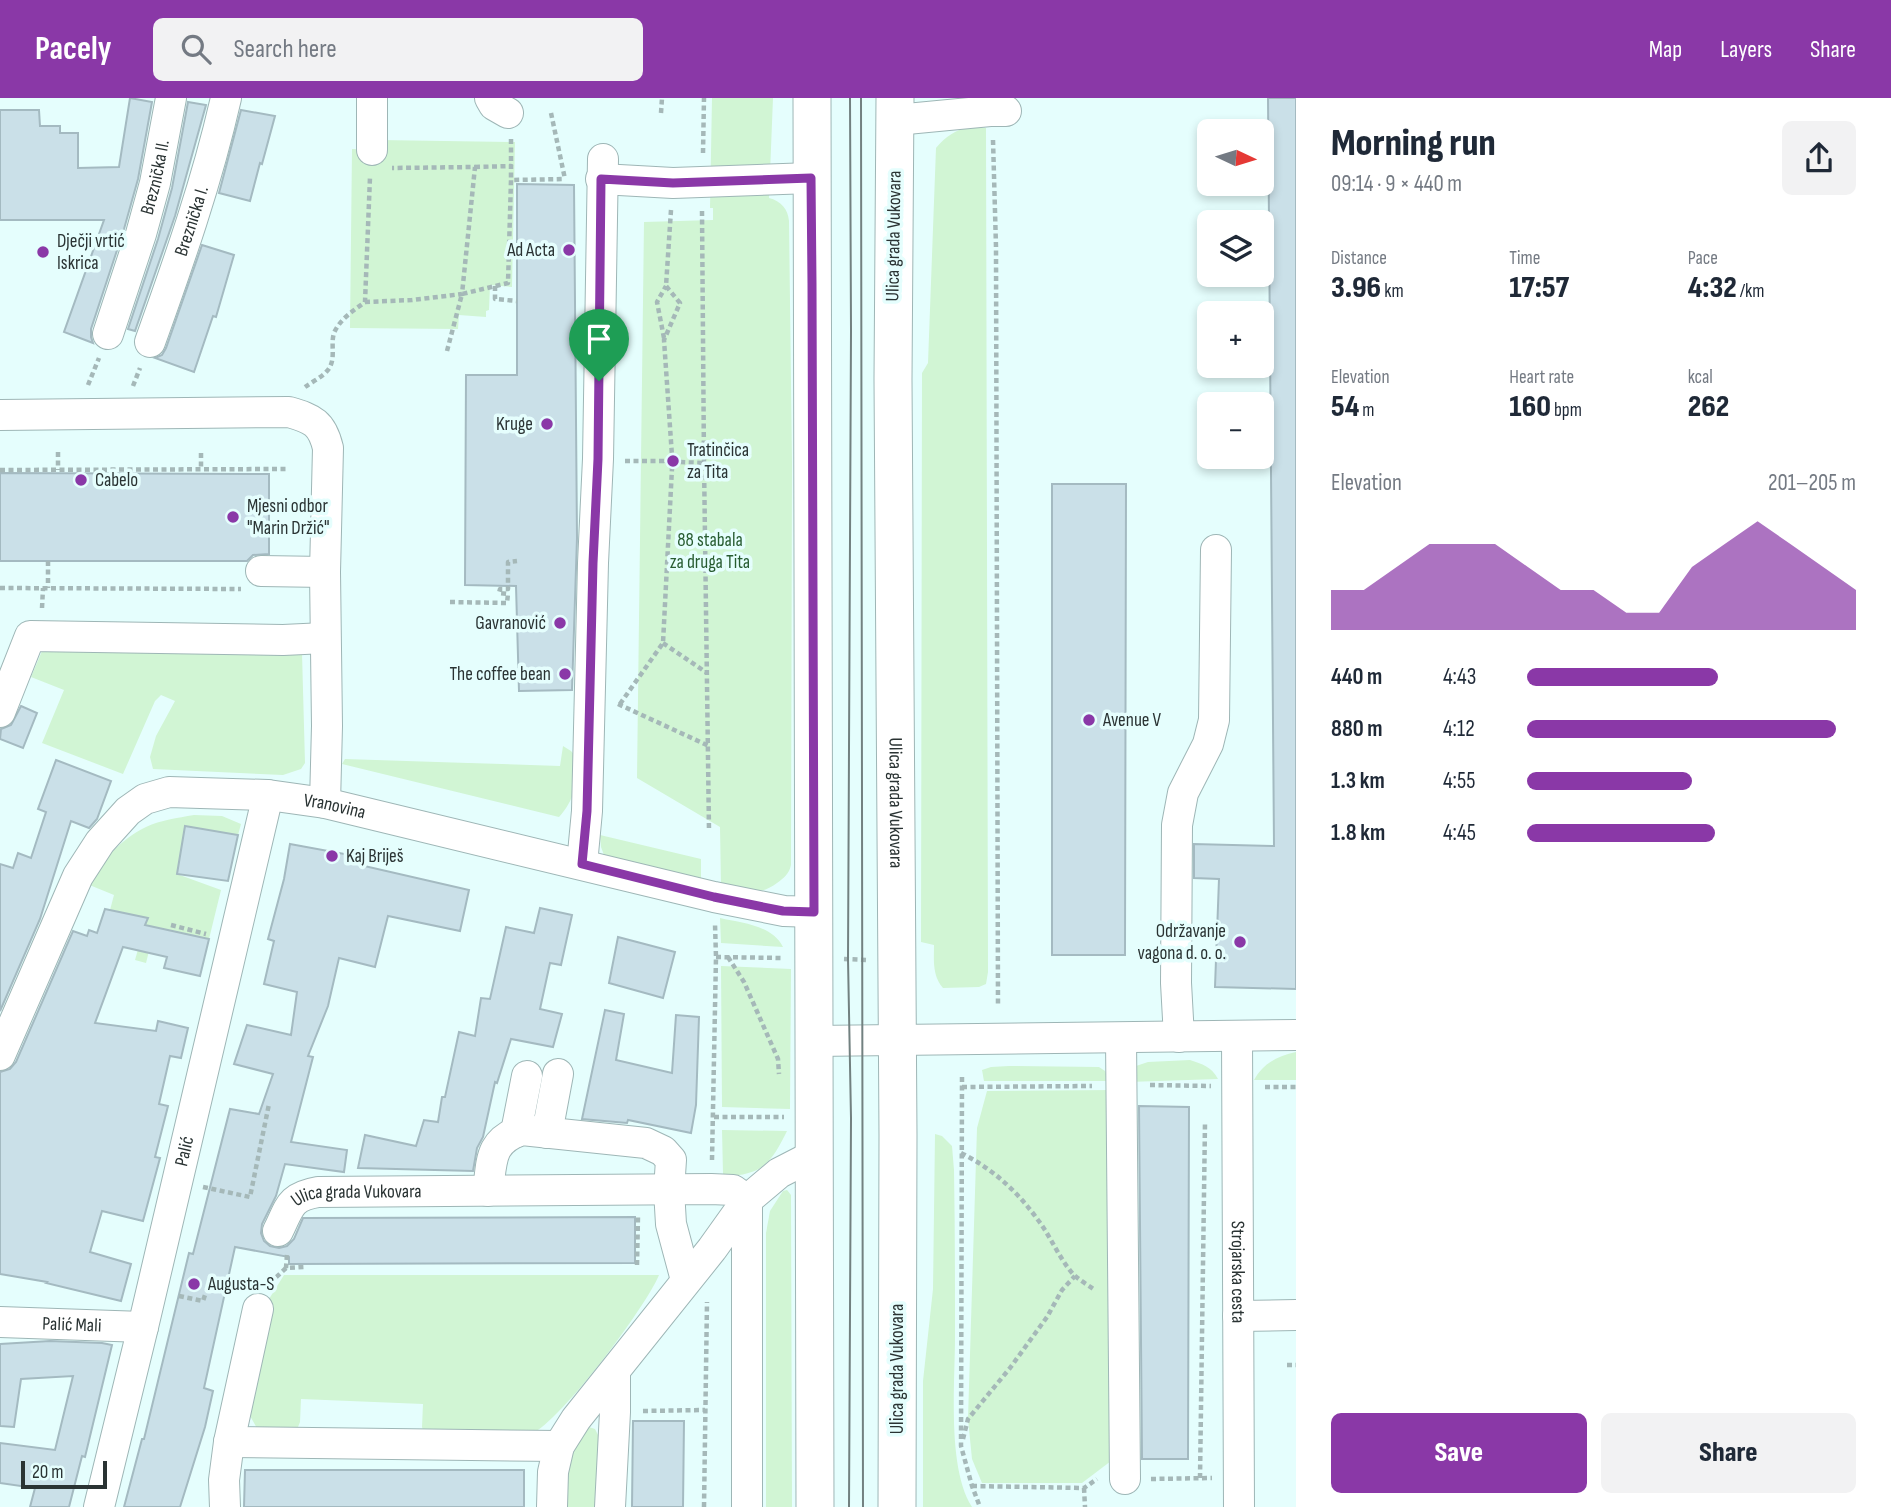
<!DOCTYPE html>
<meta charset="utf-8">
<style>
body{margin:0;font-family:"Sofia Sans Condensed",sans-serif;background:#f2f2f3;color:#1f2937;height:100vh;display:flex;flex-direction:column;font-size:26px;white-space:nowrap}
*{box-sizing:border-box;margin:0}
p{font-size:23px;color:#747a83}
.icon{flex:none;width:38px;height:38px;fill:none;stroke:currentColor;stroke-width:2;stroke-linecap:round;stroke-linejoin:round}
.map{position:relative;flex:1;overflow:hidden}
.side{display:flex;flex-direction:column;background:#fff;width:595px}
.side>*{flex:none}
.needle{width:46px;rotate:94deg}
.controls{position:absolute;left:1197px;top:21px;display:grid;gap:14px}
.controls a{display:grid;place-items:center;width:77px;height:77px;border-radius:10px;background:#fff;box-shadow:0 4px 10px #0003;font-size:35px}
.scale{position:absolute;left:21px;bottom:18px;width:86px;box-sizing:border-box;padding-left:7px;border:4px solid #2a3333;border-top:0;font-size:19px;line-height:24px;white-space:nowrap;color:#2a3333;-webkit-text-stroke:5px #e5fefd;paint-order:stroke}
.pin{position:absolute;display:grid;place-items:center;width:60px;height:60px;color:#fff;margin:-72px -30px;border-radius:50% 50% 50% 0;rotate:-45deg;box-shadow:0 0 7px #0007}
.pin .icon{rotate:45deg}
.round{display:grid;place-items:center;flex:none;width:74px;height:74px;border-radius:10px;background:#f2f2f3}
.overview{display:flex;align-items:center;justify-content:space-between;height:119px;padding:0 35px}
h1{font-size:38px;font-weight:800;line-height:52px}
.figures{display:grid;grid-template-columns:repeat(3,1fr);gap:10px;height:119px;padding:7px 35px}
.figures div{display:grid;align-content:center}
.figures b{font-size:30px;font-weight:800}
.figures small{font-size:19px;font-weight:400}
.figures p{font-size:19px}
.chart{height:196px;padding:14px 35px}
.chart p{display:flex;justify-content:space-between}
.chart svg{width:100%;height:126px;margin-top:7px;fill:#8a38a7;opacity:.7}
.primary-button{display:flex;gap:14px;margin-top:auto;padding:14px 35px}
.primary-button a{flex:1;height:80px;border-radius:10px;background:#8a38a7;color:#fff;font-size:28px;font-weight:800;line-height:80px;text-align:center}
.primary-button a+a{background:#f2f2f3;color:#1f2937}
ul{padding:0 35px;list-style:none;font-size:23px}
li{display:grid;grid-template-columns:112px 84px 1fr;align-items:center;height:52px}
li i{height:18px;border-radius:9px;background:#8a38a7}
header{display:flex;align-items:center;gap:42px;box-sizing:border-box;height:98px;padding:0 35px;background:#8a38a7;color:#fff}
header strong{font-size:33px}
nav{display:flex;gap:38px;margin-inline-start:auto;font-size:24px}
.search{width:490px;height:63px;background:#f2f2f3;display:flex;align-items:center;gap:18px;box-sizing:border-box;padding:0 24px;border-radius:10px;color:#747a83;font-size:26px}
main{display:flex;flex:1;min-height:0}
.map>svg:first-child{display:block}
.green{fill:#d1f5d4}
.building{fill:#cae0e8;stroke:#a4bac1;stroke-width:2}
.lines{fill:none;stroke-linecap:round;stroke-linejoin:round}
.minor-casing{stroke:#9eb6b6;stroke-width:32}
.major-casing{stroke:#9eb6b6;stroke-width:39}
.path{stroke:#a5b8b8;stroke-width:4.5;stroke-dasharray:5 3.5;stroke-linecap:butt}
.minor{stroke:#fff;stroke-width:30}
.major{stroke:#fff;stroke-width:37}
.tram{stroke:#728180;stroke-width:2}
.route-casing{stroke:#fff;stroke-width:14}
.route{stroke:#8a38a7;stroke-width:9}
.poi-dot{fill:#8a38a7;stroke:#e5fefd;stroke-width:2.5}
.labels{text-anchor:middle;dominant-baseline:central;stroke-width:7;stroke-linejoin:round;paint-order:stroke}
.street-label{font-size:19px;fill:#2a3333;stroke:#e5fefd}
.poi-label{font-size:19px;fill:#2a3333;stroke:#e5fefd;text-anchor:start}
.park-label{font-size:19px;fill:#285c31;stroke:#e5fefd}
</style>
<header>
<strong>Pacely</strong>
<div class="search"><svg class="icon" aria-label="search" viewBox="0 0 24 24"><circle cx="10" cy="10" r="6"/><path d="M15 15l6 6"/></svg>Search here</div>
<nav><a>Map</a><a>Layers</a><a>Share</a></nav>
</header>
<main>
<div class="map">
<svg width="1296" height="1409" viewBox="0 0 1296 1409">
<rect width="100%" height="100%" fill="#e5fefd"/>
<!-- green -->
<g class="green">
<path d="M 712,0 L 773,0 L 769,100 C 781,103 788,111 789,123 L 792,365 L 791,767 C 789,776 784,780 777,785 C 757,800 743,792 721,788 L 720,729 L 637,680 L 644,124 L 713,122 L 713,110 L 710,110 Z"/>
<path d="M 971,28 L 986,30 L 988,874 L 986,886 L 979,889 L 943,890 C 932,877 934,862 934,847 L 921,844 L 922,275 L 928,265 L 936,50 C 946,38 956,32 971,28 Z"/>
<polygon points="379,42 515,44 512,189 490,187 489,212 486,213 486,219 459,217 458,231 350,230 352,51 379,52"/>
<polygon points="42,553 302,555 305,665 301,671 283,677 153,671 150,659 156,638 175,603 161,597 155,603 123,676 42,645 64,592 31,579"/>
<path d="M 563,648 L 571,653 L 578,661 C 577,684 575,702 559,719 L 342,666 L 345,661 L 560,668 Z"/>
<path d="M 194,717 L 222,718 L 241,726 L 238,737 L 185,728 L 177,776 L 221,792 L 209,841 L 172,833 L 153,837 L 146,865 L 135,862 L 147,820 L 110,812 L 114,797 L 87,786 C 101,764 122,740 146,729 C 161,722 177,720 194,717 Z"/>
<polygon points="600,737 701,761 701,781 604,757 601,749"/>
<path d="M 720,820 C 742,825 772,827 783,849 L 721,845 Z"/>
<polygon points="721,868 791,871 790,1011 722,1009"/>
<path d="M 1296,954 L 1296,982 L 1254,982 C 1263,965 1278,958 1296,954 Z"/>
<path d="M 1190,962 C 1202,966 1212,969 1218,981 L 1128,984 L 1136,968 L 1148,964 Z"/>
<polygon points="1009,968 1099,969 1105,973 1109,983 984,983 982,972 991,969"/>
<polygon points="1115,992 1111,1363 1082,1385 982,1385 972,1361 968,1321 977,1030 987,993"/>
<path d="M 722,1032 L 787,1033 C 775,1057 767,1073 739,1077 C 732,1078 729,1080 723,1076 Z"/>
<path d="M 935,1036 L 942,1038 L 952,1048 L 954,1072 C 955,1127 955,1183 955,1239 C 955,1286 947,1370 972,1409 L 923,1409 L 923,1283 L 933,1191 Z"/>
<polygon points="787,1092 791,1097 792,1409 766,1409 766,1135 770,1113 783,1093"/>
<path d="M 284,1177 L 659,1177 C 647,1207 556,1331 527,1338 C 519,1339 508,1337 500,1337 C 475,1336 450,1335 424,1335 L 422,1329 L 423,1306 L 301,1301 L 300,1324 L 296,1334 L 258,1332 L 249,1316 L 269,1201 Z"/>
<polygon points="589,1329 595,1331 600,1341 599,1409 563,1409 563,1378 581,1333"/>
</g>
<!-- building -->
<g class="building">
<polygon points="130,0 152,4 138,81 124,131 91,231 91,239 93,245 64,234 104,122 0,122 0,12 39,12 40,28 60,28 60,35 78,35 78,70 119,69"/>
<polygon points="1268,0 1296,0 1296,891 1215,889 1219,781 1194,780 1194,746 1274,748"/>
<polygon points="188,4 206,7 175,118 135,233 128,231 158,141 172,90"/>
<polygon points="241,12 275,18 262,66 260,65 250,103 219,95"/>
<polygon points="517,86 574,87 577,440 572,592 519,593 516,488 465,487 466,277 517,277"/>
<polygon points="202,147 234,157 216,219 213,218 194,274 155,260 162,257 166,250"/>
<polygon points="0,375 269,376 269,456 253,457 247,463 0,463"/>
<polygon points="1052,386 1126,386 1125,857 1052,857"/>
<polygon points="21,608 37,615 23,650 0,641 1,631 11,627"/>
<polygon points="56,662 111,683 97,721 89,730 71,723 40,821 0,913 0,766 13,770 18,755 31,760 46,714 38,711"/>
<polygon points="185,728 238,737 228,783 177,776"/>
<polygon points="290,746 361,759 360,767 469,792 460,833 388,818 375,869 339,860 328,908 308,958 313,959 291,1044 347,1052 344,1074 285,1066 276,1098 262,1126 261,1135 264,1143 270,1148 279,1150 287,1148 294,1141 303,1120 635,1119 635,1165 289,1166 289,1159 235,1149 204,1290 213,1293 205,1329 180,1409 124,1409 142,1341 144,1341 189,1155 193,1156 230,1011 259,1016 273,976 234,966 247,927 291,937 297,894 264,886 274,843 268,841 284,781"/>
<polygon points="540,810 572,817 561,867 550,865 540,911 562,916 553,949 511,941 497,985 495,984 483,1039 477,1050 473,1073 358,1070 365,1037 416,1048 424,1022 438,1024 442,999 445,999 459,934 475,938 481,900 490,901 506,829 534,835"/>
<polygon points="105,811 148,820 145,827 209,841 200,878 164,870 167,859 123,849 95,925 156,933 158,923 188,930 181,960 170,958 159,1006 168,1008 155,1059 160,1060 143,1123 102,1113 90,1154 131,1166 121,1203 46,1185 47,1184 0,1176 0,974 10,971 16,964 73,833 87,838 89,832 97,835"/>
<polygon points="618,839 675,854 663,900 609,885"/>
<polygon points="605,912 624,916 616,962 672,975 676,917 699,919 696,1007 691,1035 628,1022 627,1025 582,1021"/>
<polygon points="1139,1008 1189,1009 1188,1361 1142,1361"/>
<polygon points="50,1243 102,1245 112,1247 85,1359 82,1358 69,1409 30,1409 35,1390 0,1385 0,1345 55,1352 73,1278 21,1281 14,1329 0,1328 0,1246"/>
<polygon points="633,1323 684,1323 683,1409 632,1409"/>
<polygon points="245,1372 524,1372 524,1409 244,1409"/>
</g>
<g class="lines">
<defs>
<g id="minor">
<polyline points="490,0 494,7 508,15"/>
<polyline points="896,22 990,13 1006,13"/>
<polyline points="372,52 372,0"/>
<polyline points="601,81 673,85 811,80"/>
<path id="s1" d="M 108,236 L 141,136 L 155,85 L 171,0"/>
<path id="s2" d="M 150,244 C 179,163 207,84 226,0"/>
<path d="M 0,317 L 289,314 C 313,321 322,325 328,350 L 325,474 L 327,628 L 325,705"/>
<polyline points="261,473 325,474"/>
<polyline points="0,614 30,538 283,542 325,540"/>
<polyline points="582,766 587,713 593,465 598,361 603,61"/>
<path id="s3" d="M 1237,938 L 1239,1409"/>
<polyline points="1179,939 1176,885 1177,727 1183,695 1208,646 1214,622 1216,452"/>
<polyline points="1121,940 1125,1381"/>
<polyline points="814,943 1296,937"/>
<path id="s4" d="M 0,957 L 78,778 L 100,744 L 128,713 L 145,701 L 169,694 L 268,697 L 325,705 L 714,799 L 784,813 L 814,814"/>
<polyline points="516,1034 527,978"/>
<polyline points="547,1035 558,976"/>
<path d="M 488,1093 C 492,1063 489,1043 522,1032 L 646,1045 L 663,1053 L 671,1062 L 669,1092 L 671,1126 L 686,1182"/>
<polyline points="747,1102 747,1409"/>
<path id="s5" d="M 278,1133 C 290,1109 289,1099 318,1094 L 711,1091 L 733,1092 L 747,1102"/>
<polyline points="1238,1218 1296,1217"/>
<path id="s6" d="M 0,1224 L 143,1229"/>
<polyline points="229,1344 559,1348"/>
<path id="s7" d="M 99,1409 L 143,1229 L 268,697"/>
<polyline points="225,1409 224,1382 229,1344 258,1211"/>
<polyline points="552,1409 553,1374 559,1348 576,1321 712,1151 747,1102 779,1075 814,1057"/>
<polyline points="610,1409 615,1314 615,1275"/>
</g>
<g id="major">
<polyline points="812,0 815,1409"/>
<path id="s8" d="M 895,0 L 893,281 L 898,1037 L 897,1409"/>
</g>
</defs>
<!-- minor casing -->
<use href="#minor" class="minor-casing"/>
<!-- major casing -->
<use href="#major" class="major-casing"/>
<!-- path -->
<g class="path">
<polyline points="551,15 565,81"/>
<polyline points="661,15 662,0"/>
<polyline points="511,41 511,68"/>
<polyline points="993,42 996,149 998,909"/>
<polyline points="703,55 704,0"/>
<polyline points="475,69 511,68 511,82"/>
<polyline points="671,112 666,188 680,205 664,242 672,358"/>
<polyline points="702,113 704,365 709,733"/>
<polyline points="495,188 495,201 517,203"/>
<polyline points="365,204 412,202 462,196 475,69 392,70"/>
<polyline points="664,240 657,204 666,188"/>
<polyline points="447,253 462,196 508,185 511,82 565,81"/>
<polyline points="88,287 99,260"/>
<polyline points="133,288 140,270"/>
<path d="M 305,289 C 312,284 322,279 327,273 C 337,262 330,247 334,235 C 340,221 353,213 365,204 L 370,79"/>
<polyline points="58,354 58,372"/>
<polyline points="201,355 201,371"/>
<polyline points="625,363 666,363 672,358 678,364 704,365"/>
<polyline points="0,372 286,371"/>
<polyline points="48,463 48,490"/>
<polyline points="0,490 241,491"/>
<polyline points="450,504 507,505 508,496 499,495 500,491 508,491 508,464 517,463"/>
<polyline points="42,510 43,490"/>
<polyline points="663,545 707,575"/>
<polyline points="618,606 709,648"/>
<polyline points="620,606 663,545 672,370 666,363"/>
<polyline points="171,827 206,836"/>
<polyline points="716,859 782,860"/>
<polyline points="728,859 744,884 778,961 779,976"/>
<polyline points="844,861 867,862"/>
<polyline points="962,979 961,1348 972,1388 980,1409"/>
<polyline points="1150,987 1211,988"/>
<polyline points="962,989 1092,988"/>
<polyline points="1265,989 1296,989"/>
<polyline points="714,1019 784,1019"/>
<path d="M 961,1055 C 993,1071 1017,1093 1038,1122 C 1051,1139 1059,1160 1073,1176 C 1079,1182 1088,1187 1095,1192"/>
<polyline points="712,1062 716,859 715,826"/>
<polyline points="203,1089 250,1099 269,1006"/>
<polyline points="287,1157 286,1170 305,1169"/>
<polyline points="637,1167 638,1118"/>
<polyline points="270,1185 286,1170"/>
<polyline points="179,1198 203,1203 205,1197"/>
<polyline points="1287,1267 1296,1267"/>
<polyline points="643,1313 705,1312"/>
<polyline points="963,1341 968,1321 1010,1270 1047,1219 1062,1192 1075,1178"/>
<polyline points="1200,1380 1205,1025"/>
<polyline points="1151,1381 1212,1380"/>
<polyline points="972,1388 1084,1390 1097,1381"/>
<polyline points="1084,1390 1085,1409"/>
<polyline points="704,1409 707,1204"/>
</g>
<!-- minor -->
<use href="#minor" class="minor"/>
<!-- major -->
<use href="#major" class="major"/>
<!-- tram -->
<g class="tram">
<polyline points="861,0 863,1409"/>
<polyline points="849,1409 851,1020 848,861 851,233 850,0"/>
</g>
</g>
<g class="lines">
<defs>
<polygon id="route" points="811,80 812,185 814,814 783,813 714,799 582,766 587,713 593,465 598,361 601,81 673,85"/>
</defs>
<!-- route casing -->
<use href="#route" class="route-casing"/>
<!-- route -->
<use href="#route" class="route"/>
</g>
<!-- markers -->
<g class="poi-dot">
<circle cx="569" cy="152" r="7"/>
<circle cx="43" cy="154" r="7"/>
<circle cx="547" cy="326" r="7"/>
<circle cx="673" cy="363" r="7"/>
<circle cx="81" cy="382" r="7"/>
<circle cx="233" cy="419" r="7"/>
<circle cx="560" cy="525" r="7"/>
<circle cx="565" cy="576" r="7"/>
<circle cx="1089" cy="622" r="7"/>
<circle cx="332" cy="758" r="7"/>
<circle cx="1240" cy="844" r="7"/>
<circle cx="194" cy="1186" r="7"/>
</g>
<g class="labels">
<!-- street labels -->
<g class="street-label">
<text stroke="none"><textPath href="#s1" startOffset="164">Breznička II.</textPath></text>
<text stroke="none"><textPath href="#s2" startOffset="128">Breznička I.</textPath></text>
<text transform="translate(894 138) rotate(-89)">Ulica grada Vukovara</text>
<text stroke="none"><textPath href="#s8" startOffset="705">Ulica grada Vukovara</textPath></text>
<text stroke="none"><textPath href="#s4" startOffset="490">Vranovina</textPath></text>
<text stroke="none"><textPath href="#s7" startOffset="366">Palić</textPath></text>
<text stroke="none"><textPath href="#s5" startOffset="98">Ulica grada Vukovara</textPath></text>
<text stroke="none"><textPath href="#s3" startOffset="236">Strojarska cesta</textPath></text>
<text stroke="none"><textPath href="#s6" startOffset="72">Palić Mali</textPath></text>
<text transform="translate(897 1271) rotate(-90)">Ulica grada Vukovara</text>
</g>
<!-- poi labels -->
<g class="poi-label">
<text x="57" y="143">Dječji vrtić<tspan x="57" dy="22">Iskrica</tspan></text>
<text x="555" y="152" text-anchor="end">Ad Acta</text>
<text x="533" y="326" text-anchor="end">Kruge</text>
<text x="687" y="352">Tratinčica<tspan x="687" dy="22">za Tita</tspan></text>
<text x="95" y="382">Cabelo</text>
<text x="247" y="408">Mjesni odbor<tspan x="247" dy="22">"Marin Držić"</tspan></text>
<text x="546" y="525" text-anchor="end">Gavranović</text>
<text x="551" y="576" text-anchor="end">The coffee bean</text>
<text x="1103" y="622">Avenue V</text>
<text x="346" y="758">Kaj Briješ</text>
<text x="1226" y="833" text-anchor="end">Održavanje<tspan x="1226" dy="22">vagona d. o. o.</tspan></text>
<text x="208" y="1186">Augusta-S</text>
</g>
<!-- park labels -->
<g class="park-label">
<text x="710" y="442">88 stabala<tspan x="710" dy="22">za druga Tita</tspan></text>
</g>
</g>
</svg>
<div class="controls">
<a><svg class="needle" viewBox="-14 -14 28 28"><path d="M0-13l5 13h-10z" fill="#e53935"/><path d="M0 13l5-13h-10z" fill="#747a83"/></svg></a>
<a><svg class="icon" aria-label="layers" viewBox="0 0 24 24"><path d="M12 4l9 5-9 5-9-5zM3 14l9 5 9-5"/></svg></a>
<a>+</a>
<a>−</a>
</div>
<div class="scale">20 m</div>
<div class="pin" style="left:599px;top:283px;background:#1e9e55"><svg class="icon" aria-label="arrive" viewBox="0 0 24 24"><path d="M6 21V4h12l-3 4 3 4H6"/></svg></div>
</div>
<section class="side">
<div class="overview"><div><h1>Morning run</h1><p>09:14 · 9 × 440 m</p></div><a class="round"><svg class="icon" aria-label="share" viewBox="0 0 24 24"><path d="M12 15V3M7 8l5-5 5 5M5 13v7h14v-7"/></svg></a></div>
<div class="figures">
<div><p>Distance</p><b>3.96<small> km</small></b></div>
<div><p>Time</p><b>17:57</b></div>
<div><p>Pace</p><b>4:32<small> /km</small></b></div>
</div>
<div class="figures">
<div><p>Elevation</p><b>54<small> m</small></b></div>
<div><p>Heart rate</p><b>160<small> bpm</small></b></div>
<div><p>kcal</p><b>262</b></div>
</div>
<div class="chart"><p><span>Elevation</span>201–205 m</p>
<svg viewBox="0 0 160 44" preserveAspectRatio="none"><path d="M0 44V30L10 30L20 22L30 14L40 14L50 14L60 22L70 30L80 30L90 38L100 38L110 22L120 14L130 6L140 14L150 22L160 30V44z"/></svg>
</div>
<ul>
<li><b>440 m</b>4:43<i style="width:58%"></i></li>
<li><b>880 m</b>4:12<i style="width:94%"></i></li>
<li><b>1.3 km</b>4:55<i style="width:50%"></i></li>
<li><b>1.8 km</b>4:45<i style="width:57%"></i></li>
</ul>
<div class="primary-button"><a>Save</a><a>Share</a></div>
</section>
</main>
